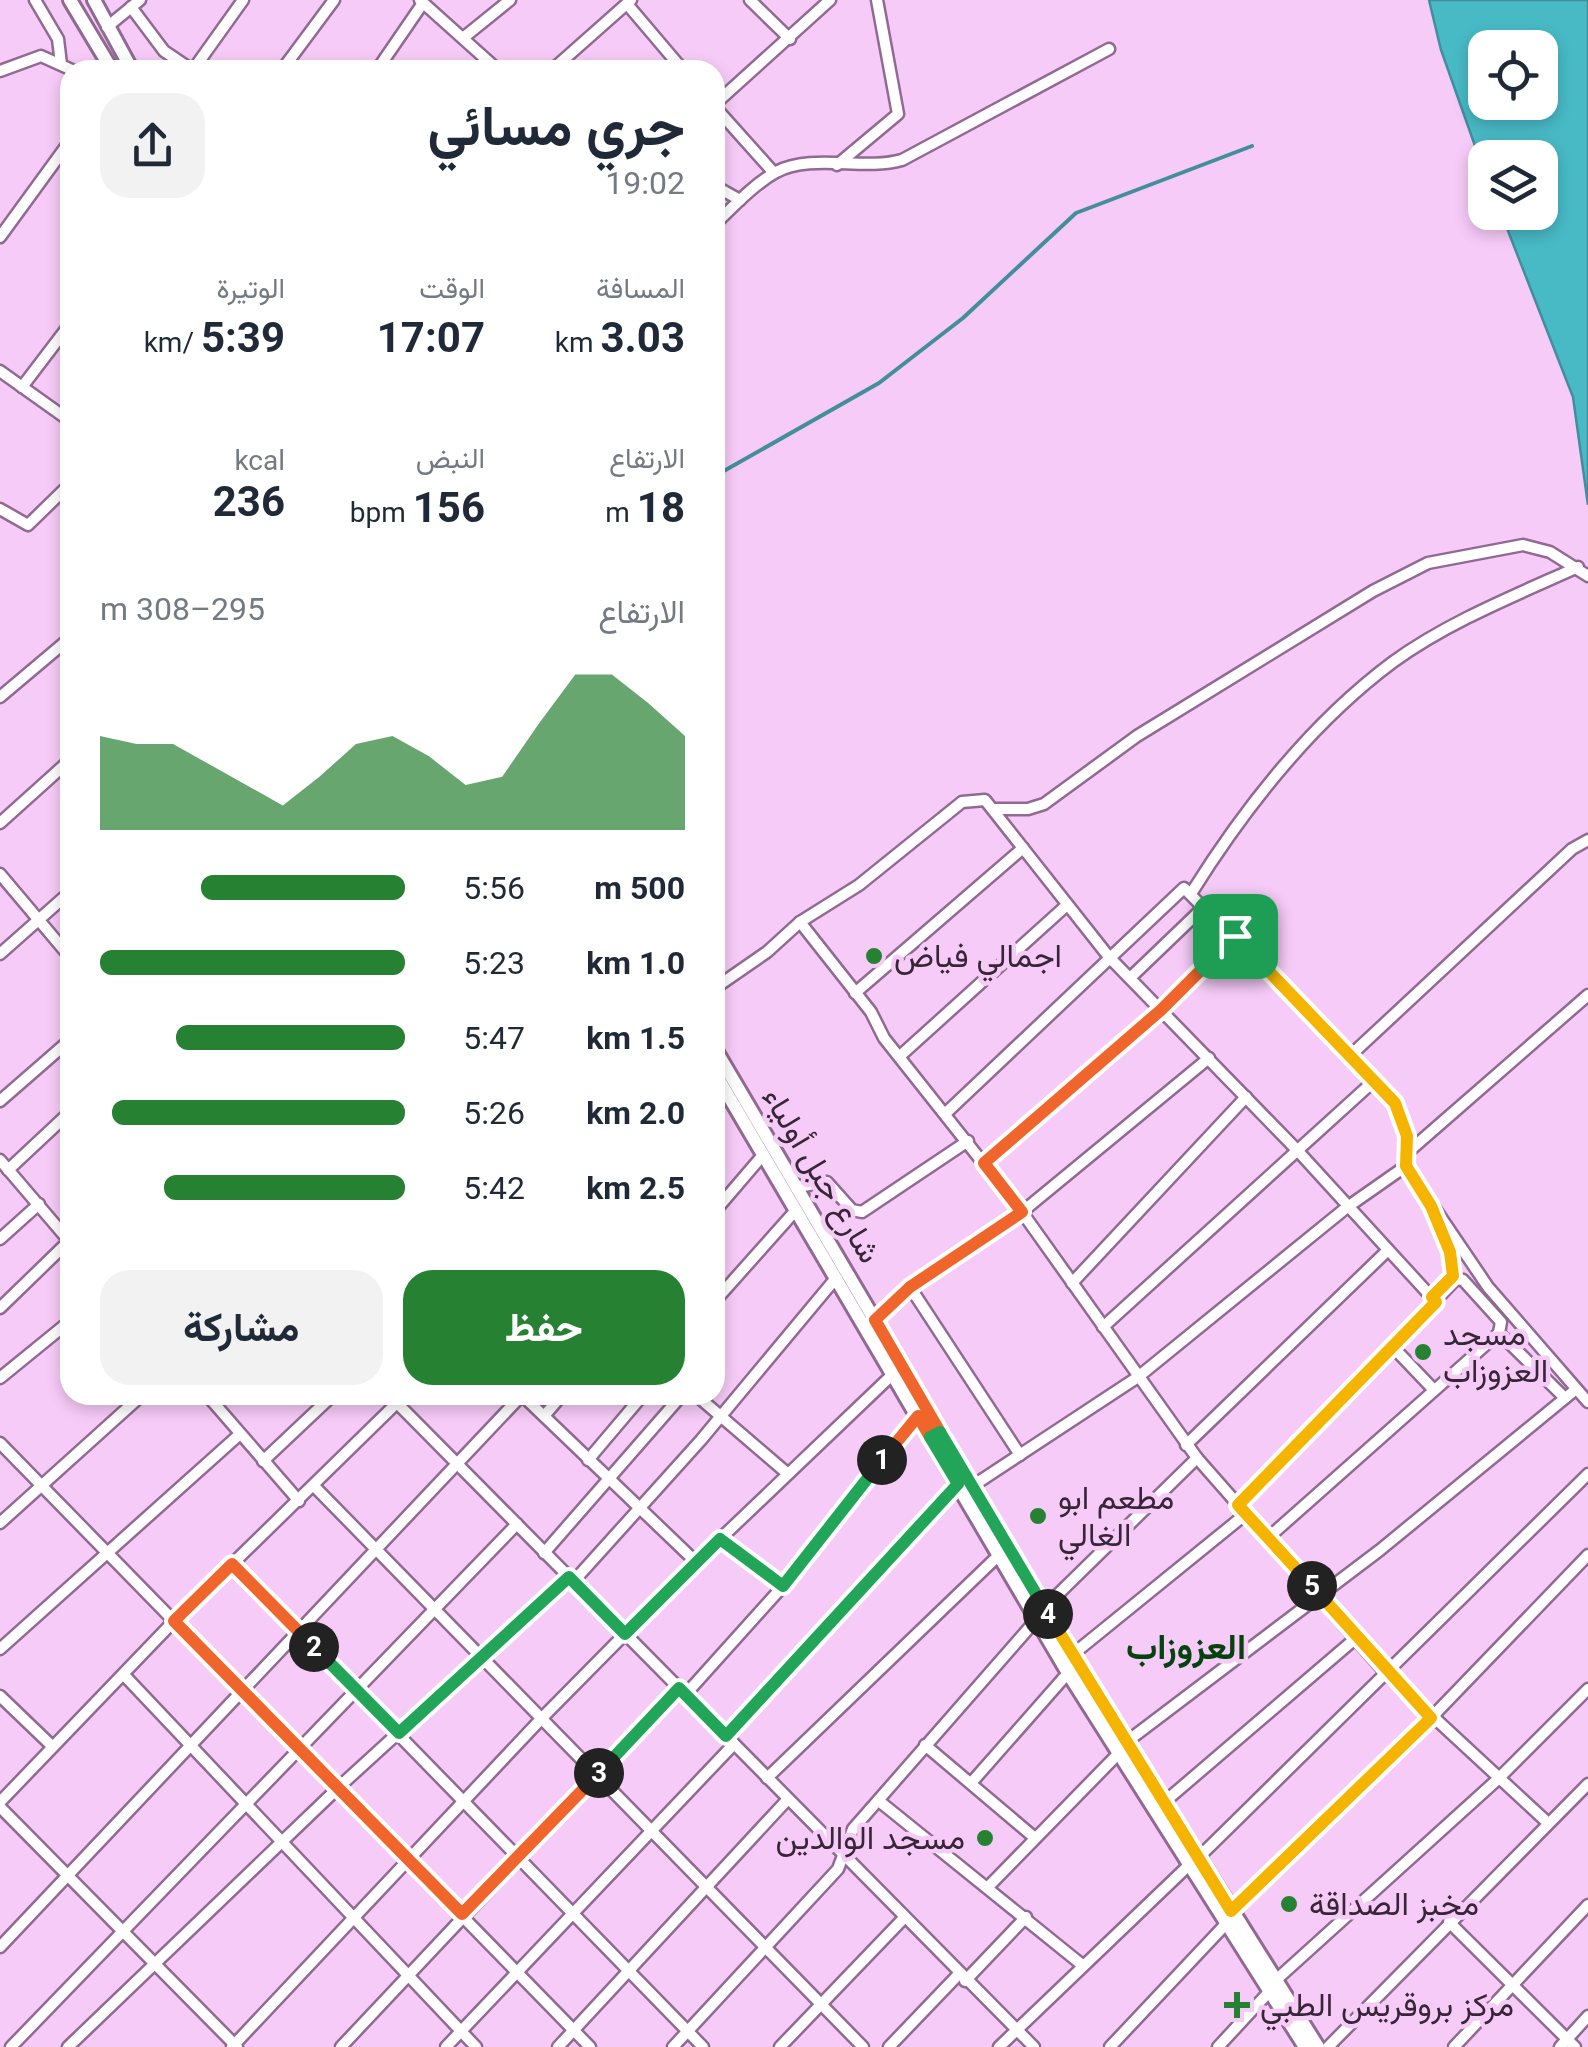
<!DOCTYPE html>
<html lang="ar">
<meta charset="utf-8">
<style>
body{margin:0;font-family:Roboto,Vazirmatn,sans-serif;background:#f2f2f3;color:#1f2937;direction:rtl;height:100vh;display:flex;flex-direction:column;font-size:38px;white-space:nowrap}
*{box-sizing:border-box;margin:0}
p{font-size:32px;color:#747a83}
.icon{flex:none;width:55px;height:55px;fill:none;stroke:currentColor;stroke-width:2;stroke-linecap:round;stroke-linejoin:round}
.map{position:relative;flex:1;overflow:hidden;direction:ltr}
.panel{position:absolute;left:60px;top:60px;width:665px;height:1345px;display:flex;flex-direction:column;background:#fff;border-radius:30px;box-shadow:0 5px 15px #0003;direction:rtl}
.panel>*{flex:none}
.fabs{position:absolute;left:1468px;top:30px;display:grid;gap:20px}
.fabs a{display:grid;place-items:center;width:90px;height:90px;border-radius:20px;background:#fff;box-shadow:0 5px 15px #0003;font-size:50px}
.pin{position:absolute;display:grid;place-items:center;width:85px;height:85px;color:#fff;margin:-42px;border-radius:20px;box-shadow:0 5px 15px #0006}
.km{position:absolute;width:50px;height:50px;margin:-25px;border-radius:50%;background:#222;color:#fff;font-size:28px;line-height:50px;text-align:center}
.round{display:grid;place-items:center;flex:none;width:105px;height:105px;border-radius:30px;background:#f2f2f3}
.headline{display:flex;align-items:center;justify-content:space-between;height:170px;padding:0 40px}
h1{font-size:55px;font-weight:700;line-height:75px}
.metrics{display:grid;grid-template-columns:repeat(3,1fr);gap:15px;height:170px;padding:10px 40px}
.metrics div{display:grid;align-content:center}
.metrics b{font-size:42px;font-weight:700}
.metrics small{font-size:28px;font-weight:400}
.metrics p{font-size:28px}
.chart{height:280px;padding:20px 40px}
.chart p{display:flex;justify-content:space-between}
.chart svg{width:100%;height:180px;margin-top:10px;fill:#278132;opacity:.7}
.primary-button{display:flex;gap:20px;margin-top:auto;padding:20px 40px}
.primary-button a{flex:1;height:115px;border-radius:30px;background:#278132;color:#fff;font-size:40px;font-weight:700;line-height:115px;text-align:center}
.primary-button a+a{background:#f2f2f3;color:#1f2937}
ul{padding:0 40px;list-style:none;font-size:32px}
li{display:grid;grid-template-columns:160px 120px 1fr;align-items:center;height:75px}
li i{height:25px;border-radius:12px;background:#278132}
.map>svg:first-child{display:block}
.water{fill:#48bac6;stroke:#438e9b;stroke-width:2.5;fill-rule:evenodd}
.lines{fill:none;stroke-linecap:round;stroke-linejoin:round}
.stream{stroke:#438e9b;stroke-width:4}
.minor-casing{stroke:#916a93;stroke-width:15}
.major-casing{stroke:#916a93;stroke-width:18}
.minor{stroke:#fff;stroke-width:10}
.major{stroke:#fff;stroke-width:12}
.split-1-casing{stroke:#fff;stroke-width:20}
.split-2-casing{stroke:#fff;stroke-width:20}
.split-3-casing{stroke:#fff;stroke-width:20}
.split-4-casing{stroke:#fff;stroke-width:20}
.split-5-casing{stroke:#fff;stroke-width:20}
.split-6-casing{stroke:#fff;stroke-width:20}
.split-1{stroke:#f0652b;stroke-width:12}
.split-2{stroke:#22a559;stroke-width:12}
.split-3{stroke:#f0652b;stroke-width:12}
.split-4{stroke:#22a559;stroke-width:12}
.split-5{stroke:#f5b400;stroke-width:12}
.split-6{stroke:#f5b400;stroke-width:12}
.poi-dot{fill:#278132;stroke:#f7cbf8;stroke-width:4}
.labels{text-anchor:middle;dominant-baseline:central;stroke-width:9;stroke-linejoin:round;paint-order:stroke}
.poi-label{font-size:32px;fill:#372637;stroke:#f7cbf8;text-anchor:start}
.street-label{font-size:32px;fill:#372637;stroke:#f7cbf8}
.neighbourhood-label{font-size:35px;font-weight:bold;fill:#04420e;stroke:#f7cbf8}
</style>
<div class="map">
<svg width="1588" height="2047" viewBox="0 0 1588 2047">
<rect width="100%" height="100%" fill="#f7cbf8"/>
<!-- water -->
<path class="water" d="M 1429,0 L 1588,0 L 1588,505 L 1573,397 L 1501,213 L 1540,212 L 1540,158 L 1485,158 L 1485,174 L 1441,50 ZM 1485,48 L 1540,48 L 1540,102 L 1485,102 Z"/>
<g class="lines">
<!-- stream -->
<polyline class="stream" points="715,476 879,383 963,318 1076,213 1252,146"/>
<defs>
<g id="minor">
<polyline points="35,0 58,39 61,64"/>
<polyline points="420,0 498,70"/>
<polyline points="750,0 790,39"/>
<polyline points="627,4 683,70"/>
<polyline points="131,7 164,51 192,70"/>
<polyline points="107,27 140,0"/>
<polyline points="463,38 510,0"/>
<polyline points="193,70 243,0"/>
<polyline points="282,70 334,0"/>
<polyline points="377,70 423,3"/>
<polyline points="552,70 631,0"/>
<polyline points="0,71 41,56 72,70"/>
<polyline points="715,104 830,0"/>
<polyline points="715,107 774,173"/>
<polyline points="837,165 898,114 877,0"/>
<polyline points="715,186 740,200"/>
<path d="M 715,224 C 733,207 753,185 776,172 C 812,153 863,171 902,160 L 1109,49"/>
<polyline points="0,237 70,141"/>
<polyline points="0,371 70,421"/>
<polyline points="22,387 70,324"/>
<polyline points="0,509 28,525 70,484"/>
<polyline points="0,697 70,638"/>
<polyline points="996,809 1028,809 1044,804 1137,736 1373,591 1428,563 1523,545 1550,552 1588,576"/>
<polyline points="0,823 70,760"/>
<polyline points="0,874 70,957"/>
<path d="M 1192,892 C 1246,806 1311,723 1393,662 C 1448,622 1516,595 1578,567"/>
<polyline points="800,922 871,1012 884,1038 1022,1212 1197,1458 1386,1673 1548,1823"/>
<polyline points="0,954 70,892"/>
<polyline points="1130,978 1205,906"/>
<polyline points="715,988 767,952 800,922 859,885 962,802 985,800 1109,957 1297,1150 1436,1302"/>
<polyline points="855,993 1023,848"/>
<polyline points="1352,1054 1572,849 1588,840"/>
<polyline points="900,1056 1067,905"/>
<polyline points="0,1101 70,1040"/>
<polyline points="947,1112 1184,888 1395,1103 1407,1136 1406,1166"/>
<polyline points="1408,1152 1588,995"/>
<polyline points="0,1160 70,1242"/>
<polyline points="984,1163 1161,1009 1235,936"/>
<polyline points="8,1170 70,1112"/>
<polyline points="797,1187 827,1182 852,1210 862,1212 968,1141"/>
<polyline points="715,1211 763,1155"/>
<polyline points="1435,1221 1450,1252 1453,1275 1446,1281"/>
<polyline points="0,1239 39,1204"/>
<polyline points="1072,1283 1246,1097"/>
<polyline points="910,1287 1020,1455"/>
<polyline points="715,1301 796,1210"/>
<polyline points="0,1308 70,1240"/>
<polyline points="875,1320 910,1287 1022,1212 1209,1058"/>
<polyline points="1103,1327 1375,1080"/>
<polyline points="1392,1346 1433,1389"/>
<polyline points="0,1378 70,1321"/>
<polyline points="207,1395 299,1501"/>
<polyline points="522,1395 696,1562"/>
<polyline points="696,1395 788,1474"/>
<polyline points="397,1403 1034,2047"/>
<polyline points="544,1416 562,1395"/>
<polyline points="0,1443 590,2047"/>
<polyline points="1186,1445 1387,1251"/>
<polyline points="588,1460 643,1395"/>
<polyline points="263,1461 333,1395"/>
<polyline points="314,1486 863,2047"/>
<polyline points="971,1487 1138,1377 1346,1208 1406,1166 1488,1287 1588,1402"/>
<polyline points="1238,1505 1456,1279 1463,1280 1501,1322 1499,1333 1565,1398"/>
<polyline points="0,1523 142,1395"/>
<polyline points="1269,1537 1499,1333"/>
<polyline points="720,1539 783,1586"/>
<polyline points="544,1553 682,1395"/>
<polyline points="232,1564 703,2047"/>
<polyline points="573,1582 701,1440 836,1278"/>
<polyline points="1044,1608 1197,1458"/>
<polyline points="0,1649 240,1434"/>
<polyline points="1072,1655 1247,1513"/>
<polyline points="124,1675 476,2047"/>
<polyline points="685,1695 783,1586 917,1416"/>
<polyline points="0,1696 52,1746"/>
<polyline points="726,1736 958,1484"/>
<polyline points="1125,1743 1380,1550 1575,1390"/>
<polyline points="925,1745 1035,1838"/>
<polyline points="767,1778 999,1555"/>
<polyline points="972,1782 1068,1673"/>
<polyline points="879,1801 1081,1964"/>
<polyline points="0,1802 174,1621 405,1395"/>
<polyline points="1162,1804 1356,1638"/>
<polyline points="0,1807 237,2047"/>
<polyline points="1197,1859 1588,1474"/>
<polyline points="989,1886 1118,1754"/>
<polyline points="1231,1911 1431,1718 1588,1555"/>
<polyline points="1449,1922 1575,2047"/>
<polyline points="0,1947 522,1395"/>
<polyline points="1276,1980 1498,1779 1588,1689"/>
<polyline points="965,1981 1026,1917"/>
<polyline points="11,2047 517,1524"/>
<polyline points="68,2047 339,1787 569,1577"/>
<polyline points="232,2047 542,1718 696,1562 893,1374"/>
<polyline points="341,2047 679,1688"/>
<polyline points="446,2047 734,1744"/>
<polyline points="558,2047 788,1799"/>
<polyline points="673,2047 838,1869 853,1829 1036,1620"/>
<polyline points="780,2047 903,1919"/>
<polyline points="889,2047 958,1975"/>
<polyline points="999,2047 1188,1866"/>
<polyline points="1110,2047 1225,1925"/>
<polyline points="1218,2047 1269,1992"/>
<polyline points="1328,2047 1588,1784"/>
<polyline points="1454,2047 1588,1905"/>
<polyline points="1560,2047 1588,2016"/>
</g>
<g id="major">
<polyline points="70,0 112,70"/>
<polyline points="94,0 132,70"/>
<polyline points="715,1049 1072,1655 1318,2047"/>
<polyline points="715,1073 1068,1673 1305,2047"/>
</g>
</defs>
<!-- minor casing -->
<use href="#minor" class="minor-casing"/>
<!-- major casing -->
<use href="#major" class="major-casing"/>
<!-- minor -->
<use href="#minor" class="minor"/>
<!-- major -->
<use href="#major" class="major"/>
</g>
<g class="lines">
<defs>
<polyline id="split-1" points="882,1460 918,1416 930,1437 940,1432 875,1320 910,1287 1022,1212 984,1163 1161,1010 1235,936"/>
<polyline id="split-2" points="314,1647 399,1733 569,1577 625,1634 720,1539 783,1586 882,1460"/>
<polyline id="split-3" points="314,1647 232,1564 174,1621 462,1914 599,1773"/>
<polyline id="split-4" points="599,1773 679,1688 726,1736 958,1484 930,1437 940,1432 1048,1614"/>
<polyline id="split-5" points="1048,1614 1231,1911 1431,1718 1312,1586"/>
<polyline id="split-6" points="1235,936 1395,1103 1407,1136 1406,1166 1431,1206 1450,1252 1453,1276 1432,1297 1436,1302 1238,1505 1312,1586"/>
</defs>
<!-- split-1 casing -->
<use href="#split-1" class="split-1-casing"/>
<!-- split-2 casing -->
<use href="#split-2" class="split-2-casing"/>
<!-- split-3 casing -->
<use href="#split-3" class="split-3-casing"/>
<!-- split-4 casing -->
<use href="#split-4" class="split-4-casing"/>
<!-- split-5 casing -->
<use href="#split-5" class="split-5-casing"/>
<!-- split-6 casing -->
<use href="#split-6" class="split-6-casing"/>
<!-- split-1 -->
<use href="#split-1" class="split-1"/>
<!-- split-2 -->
<use href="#split-2" class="split-2"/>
<!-- split-3 -->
<use href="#split-3" class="split-3"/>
<!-- split-4 -->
<use href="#split-4" class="split-4"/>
<!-- split-5 -->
<use href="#split-5" class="split-5"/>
<!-- split-6 -->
<use href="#split-6" class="split-6"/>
</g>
<!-- markers -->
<g class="poi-dot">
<circle cx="874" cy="956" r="10"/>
<circle cx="1423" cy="1352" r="10"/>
<circle cx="1038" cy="1516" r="10"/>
<circle cx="985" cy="1838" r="10"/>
<circle cx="1289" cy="1904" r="10"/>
<path d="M1232 1990h10v10h10v10h-10v10h-10v-10h-10v-10h10z"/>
</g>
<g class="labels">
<!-- poi labels -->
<g class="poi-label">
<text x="894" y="956">اجمالي فياض</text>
<text x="1443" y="1334">مسجد<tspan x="1443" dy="37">العزوزاب</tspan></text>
<text x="1058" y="1498">مطعم ابو<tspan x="1058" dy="37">الغالي</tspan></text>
<text x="965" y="1838" text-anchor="end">مسجد الوالدين</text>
<text x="1309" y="1904">مخبز الصداقة</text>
<text x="1260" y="2005">مركز بروقريس الطبي</text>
</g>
<!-- street labels -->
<g class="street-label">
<text transform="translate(822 1175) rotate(59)">شارع جبل أولياء</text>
</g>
<!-- neighbourhood labels -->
<g class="neighbourhood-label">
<text x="1186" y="1647">العزوزاب</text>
</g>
</g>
</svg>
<div class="fabs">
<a><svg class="icon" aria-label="locate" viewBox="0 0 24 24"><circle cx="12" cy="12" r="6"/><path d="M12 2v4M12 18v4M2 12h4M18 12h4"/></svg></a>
<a><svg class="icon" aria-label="layers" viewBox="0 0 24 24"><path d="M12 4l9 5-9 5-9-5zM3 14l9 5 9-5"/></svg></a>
</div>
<div class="pin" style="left:1235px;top:936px;background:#1e9e55"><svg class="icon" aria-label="arrive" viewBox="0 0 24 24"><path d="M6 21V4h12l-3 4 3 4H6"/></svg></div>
<b class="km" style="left:882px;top:1460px">1</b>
<b class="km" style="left:314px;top:1647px">2</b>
<b class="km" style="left:599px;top:1773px">3</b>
<b class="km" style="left:1048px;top:1614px">4</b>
<b class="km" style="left:1312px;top:1586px">5</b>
<section class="panel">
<div class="headline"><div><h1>جري مسائي</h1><p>19:02</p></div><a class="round"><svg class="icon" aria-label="share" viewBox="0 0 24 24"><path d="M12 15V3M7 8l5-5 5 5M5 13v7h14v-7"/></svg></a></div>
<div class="metrics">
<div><p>المسافة</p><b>3.03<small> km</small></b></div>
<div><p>الوقت</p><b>17:07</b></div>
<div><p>الوتيرة</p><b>5:39<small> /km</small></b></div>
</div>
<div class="metrics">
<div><p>الارتفاع</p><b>18<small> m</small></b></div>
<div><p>النبض</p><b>156<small> bpm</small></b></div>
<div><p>kcal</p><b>236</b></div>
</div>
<div class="chart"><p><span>الارتفاع</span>295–308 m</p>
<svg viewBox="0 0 160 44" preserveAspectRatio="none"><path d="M0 44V21L10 23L20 23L30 28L40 33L50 38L60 31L70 23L80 21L90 26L100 33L110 31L120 18L130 6L140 6L150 13L160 21V44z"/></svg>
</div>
<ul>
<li><b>500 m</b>5:56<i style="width:67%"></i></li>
<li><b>1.0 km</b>5:23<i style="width:100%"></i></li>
<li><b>1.5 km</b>5:47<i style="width:75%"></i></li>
<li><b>2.0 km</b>5:26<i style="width:96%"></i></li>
<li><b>2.5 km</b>5:42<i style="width:79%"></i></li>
</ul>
<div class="primary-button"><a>حفظ</a><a>مشاركة</a></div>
</section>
</div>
